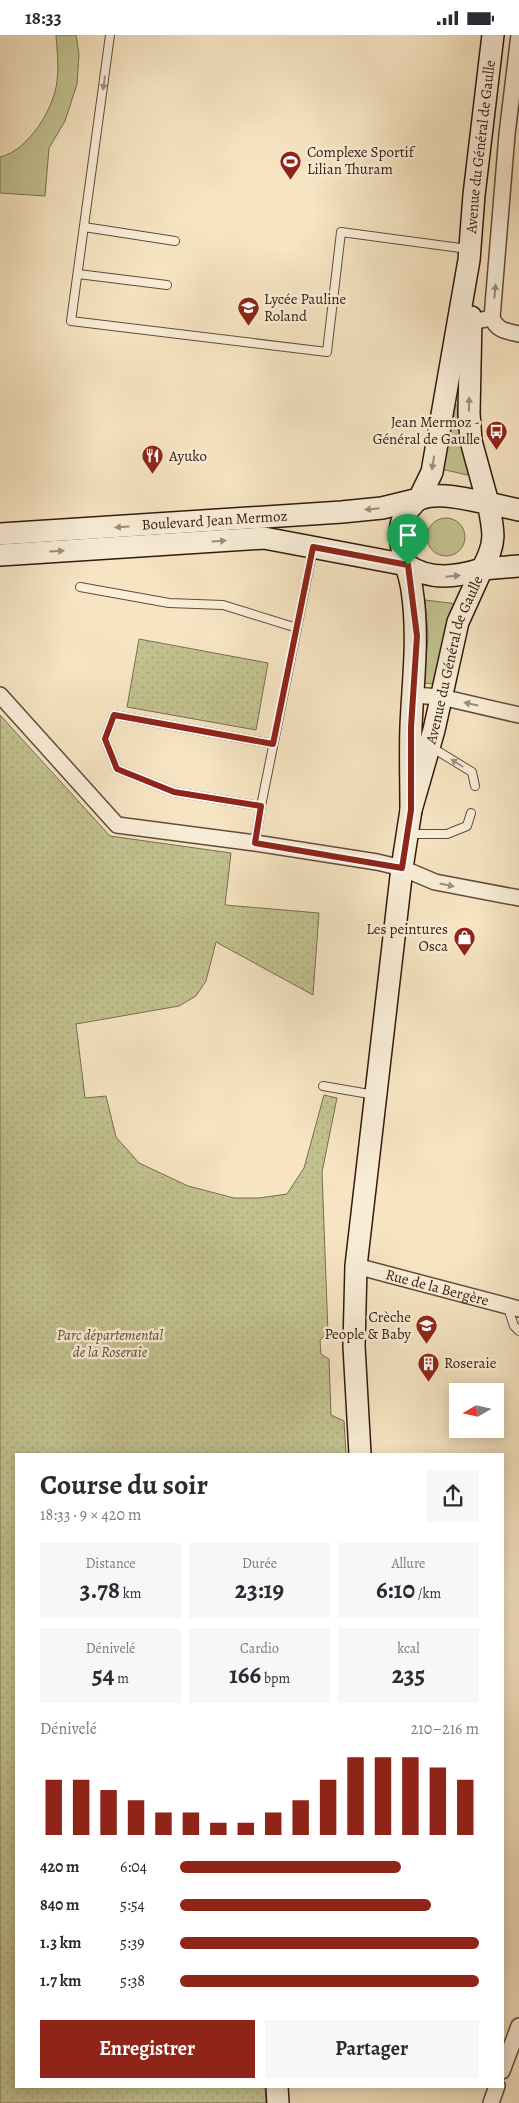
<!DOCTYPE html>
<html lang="fr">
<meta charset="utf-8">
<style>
body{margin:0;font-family:Alegreya,serif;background:#f7f7f7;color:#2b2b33;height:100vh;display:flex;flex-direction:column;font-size:19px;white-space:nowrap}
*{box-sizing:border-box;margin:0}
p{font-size:16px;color:#7c7c81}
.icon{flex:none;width:28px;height:28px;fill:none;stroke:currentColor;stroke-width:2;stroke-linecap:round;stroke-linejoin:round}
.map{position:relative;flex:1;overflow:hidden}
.sheet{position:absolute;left:15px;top:1418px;width:489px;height:635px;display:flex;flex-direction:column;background:#fff;border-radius:0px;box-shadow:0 2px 12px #0003}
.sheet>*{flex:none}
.needle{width:32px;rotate:261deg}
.fabs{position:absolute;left:449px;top:1348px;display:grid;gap:10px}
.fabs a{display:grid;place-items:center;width:55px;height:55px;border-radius:0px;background:#fff;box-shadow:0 2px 12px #0003;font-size:25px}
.pin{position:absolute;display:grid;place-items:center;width:42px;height:42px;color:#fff;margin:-51px -21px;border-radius:50% 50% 50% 0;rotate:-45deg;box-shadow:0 0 5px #0007}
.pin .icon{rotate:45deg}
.round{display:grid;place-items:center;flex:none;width:52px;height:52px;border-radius:0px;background:#f7f7f7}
.headline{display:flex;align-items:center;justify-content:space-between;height:85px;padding:0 25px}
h1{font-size:28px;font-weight:600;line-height:38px}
.stats{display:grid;grid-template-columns:repeat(3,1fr);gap:8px;height:85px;padding:5px 25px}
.stats div{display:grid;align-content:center;border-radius:0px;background:#f7f7f7;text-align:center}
.stats b{font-size:25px;font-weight:600}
.stats small{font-size:14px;font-weight:400}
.stats p{font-size:14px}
.chart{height:140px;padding:10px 25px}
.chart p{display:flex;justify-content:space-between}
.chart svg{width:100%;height:90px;margin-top:5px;stroke:#8f2418;stroke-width:6}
.cta{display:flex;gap:10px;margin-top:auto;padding:10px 25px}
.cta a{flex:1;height:58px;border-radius:0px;background:#8f2418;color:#fff;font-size:20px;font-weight:600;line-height:58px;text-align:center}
.cta a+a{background:#f7f7f7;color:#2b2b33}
ul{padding:0 25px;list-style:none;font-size:16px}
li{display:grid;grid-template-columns:80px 60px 1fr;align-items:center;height:38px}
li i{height:12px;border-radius:6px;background:#8f2418}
.status{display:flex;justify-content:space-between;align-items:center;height:35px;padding:0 25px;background:#fff;direction:ltr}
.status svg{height:14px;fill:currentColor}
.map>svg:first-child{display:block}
.grass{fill:#c2c28f;stroke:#7a6e4f}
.park{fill:url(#park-dots);stroke:#7a6e4f}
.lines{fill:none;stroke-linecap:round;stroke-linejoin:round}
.service-casing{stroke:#634c3c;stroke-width:10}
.minor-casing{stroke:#634c3c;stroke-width:18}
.secondary-casing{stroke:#321a0f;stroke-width:24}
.service{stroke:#f9edd7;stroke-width:8}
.minor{stroke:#f9edd7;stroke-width:15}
.secondary{stroke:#f9edd7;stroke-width:21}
.oneway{fill:#9f8e7d}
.route-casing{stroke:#fff;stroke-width:10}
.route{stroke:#8f2418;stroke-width:6}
.labels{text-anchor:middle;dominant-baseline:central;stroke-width:5;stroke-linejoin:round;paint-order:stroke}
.street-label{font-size:15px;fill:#321a0f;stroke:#f9edd7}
.poi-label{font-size:15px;fill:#321a0f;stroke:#f9edd7;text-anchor:start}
.park-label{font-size:15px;font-style:italic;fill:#5d4c35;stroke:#f9edd7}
</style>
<div class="status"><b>18:33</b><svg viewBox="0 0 49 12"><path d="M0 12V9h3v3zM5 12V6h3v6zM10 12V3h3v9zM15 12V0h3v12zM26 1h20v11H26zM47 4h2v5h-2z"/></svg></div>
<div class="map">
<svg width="519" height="2068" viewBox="0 0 519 2068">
<defs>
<pattern id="park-dots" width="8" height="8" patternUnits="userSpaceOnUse" patternTransform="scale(1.25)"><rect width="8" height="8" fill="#c2c28f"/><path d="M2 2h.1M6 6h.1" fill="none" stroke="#a7a67a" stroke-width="1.8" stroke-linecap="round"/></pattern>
</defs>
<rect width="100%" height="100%" fill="#f6e4c2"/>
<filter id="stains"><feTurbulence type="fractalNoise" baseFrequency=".004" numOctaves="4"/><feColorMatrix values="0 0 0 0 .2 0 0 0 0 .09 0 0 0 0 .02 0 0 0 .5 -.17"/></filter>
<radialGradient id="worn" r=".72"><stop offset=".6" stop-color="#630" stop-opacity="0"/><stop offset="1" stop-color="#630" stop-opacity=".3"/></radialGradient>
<!-- grass -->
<g class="grass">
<path d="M 56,0 L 76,0 L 79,19 L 77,49 L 65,86 L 49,113 L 45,161 L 0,158 L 0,122 C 28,116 54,74 57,46 C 59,31 57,15 56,0 Z"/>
<polygon points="457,370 459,372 472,441 441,434 453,372"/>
<circle cx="446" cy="502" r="19"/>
<polygon points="425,565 458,569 433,649 424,648 428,601"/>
</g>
<!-- park -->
<g class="park">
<polygon points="139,604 268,628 256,695 127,672"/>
<polygon points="0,680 110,801 231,818 225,870 319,878 313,960 216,907 206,946 196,961 179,971 76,989 85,1063 106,1061 116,1102 139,1128 188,1151 234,1163 259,1163 287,1159 304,1133 324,1060 337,1063 322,1137 328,1298 320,1305 321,1319 329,1324 331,1380 344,1386 346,1419 16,1419 16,2051 265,2051 266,2068 0,2068"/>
</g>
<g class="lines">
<defs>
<g id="service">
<polyline points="110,0 71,286 327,317 341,197 468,214"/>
<polyline points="84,192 175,206"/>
<polyline points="78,239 167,250"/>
<polyline points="80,552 169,568 223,570 297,593"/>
<polyline points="431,712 472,737 475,751"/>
<polyline points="261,771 174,757 117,734 105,704 114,680 273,709"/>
<polyline points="410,799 447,799 467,791 471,778"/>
<polyline points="255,808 261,771 313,513"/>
<polyline points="323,1051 375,1060"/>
<polyline points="507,1270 514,1291 519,1296"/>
</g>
<g id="minor">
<path d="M 492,283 C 497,296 507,296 519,299"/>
<polyline points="471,287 492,283 507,99 519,0"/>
<polyline points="0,660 117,790 255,808 377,827 402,833 435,847 519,863"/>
<polyline points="413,660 441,662 519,680"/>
<path id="s1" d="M 356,1231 L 519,1274"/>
<polyline points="502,2036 519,1991"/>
<polyline points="491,2068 497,2051"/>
</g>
<g id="secondary">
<polyline points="471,282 469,378 471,406 488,468 519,475"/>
<path id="s2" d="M 0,499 L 342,477 L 382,473 L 419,464 L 432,437 L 469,225 L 474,160 L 493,0"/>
<path d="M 0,520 L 264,503 L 407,530 C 430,546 457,542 482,534 C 497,508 494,496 488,468 C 468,465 439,456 420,464 C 416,465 412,471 409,474 C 389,496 409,530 412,555 C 419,601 413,645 411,691 C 410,719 411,747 411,775"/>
<path id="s3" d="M 360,1419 L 354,1311 L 356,1231 L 402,833 L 411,775 L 434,695 L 458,587 L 482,534 L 519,531"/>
<polyline points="277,2051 278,2068"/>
</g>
</defs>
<!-- service casing -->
<use href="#service" class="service-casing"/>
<!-- minor casing -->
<use href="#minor" class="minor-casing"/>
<!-- secondary casing -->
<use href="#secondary" class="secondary-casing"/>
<!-- service -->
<use href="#service" class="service"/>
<!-- minor -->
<use href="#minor" class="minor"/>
<!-- secondary -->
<use href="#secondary" class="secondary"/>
</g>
<!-- one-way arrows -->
<defs><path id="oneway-solid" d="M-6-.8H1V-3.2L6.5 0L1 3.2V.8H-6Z" transform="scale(1.25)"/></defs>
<g class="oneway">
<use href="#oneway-solid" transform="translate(104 48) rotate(98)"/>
<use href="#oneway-solid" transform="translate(495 256) rotate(-85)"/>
<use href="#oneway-solid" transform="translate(469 369) rotate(-89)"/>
<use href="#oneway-solid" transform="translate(433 428) rotate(99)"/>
<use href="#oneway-solid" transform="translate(372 474) rotate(174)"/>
<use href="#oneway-solid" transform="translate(122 492) rotate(176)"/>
<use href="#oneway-solid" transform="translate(219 506) rotate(-4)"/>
<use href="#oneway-solid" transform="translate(57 516) rotate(-4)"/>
<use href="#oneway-solid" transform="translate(453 541) rotate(-5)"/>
<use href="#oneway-solid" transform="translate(471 669) rotate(-168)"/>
<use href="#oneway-solid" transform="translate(457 728) rotate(-148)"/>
<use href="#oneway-solid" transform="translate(447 850) rotate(12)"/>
</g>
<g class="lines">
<defs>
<polygon id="route" points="313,512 408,530 417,601 411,692 411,775 402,833 255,808 261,771 174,757 117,734 105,704 114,680 273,709"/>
</defs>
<!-- route casing -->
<use href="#route" class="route-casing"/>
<!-- route -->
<use href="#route" class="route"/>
</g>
<!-- icons -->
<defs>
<symbol id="stadium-pin" viewBox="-11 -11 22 30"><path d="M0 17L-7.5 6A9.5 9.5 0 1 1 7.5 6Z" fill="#8f2418" stroke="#f9edd7"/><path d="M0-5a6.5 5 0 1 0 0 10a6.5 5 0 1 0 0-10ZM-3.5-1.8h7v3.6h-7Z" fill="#fff"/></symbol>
<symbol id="school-pin" viewBox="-11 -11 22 30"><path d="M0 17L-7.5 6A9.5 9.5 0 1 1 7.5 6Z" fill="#8f2418" stroke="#f9edd7"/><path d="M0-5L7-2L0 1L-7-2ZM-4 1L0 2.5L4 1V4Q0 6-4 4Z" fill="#fff"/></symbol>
<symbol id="bus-pin" viewBox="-11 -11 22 30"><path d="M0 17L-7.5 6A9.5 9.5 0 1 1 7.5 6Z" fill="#8f2418" stroke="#f9edd7"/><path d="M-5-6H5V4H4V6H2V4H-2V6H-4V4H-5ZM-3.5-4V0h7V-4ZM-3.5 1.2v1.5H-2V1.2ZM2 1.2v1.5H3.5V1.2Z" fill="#fff"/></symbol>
<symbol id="restaurant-pin" viewBox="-11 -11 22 30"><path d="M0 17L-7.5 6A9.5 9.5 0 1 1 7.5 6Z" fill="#8f2418" stroke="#f9edd7"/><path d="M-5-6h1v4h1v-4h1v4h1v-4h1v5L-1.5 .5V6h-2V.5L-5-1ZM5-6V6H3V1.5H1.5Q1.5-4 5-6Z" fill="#fff"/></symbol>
<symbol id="shop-pin" viewBox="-11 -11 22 30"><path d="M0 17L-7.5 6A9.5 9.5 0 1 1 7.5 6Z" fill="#8f2418" stroke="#f9edd7"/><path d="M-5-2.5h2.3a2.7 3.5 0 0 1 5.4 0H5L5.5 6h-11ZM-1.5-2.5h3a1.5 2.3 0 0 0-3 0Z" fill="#fff"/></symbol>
<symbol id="building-pin" viewBox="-11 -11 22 30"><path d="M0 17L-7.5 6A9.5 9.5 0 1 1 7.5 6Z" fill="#8f2418" stroke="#f9edd7"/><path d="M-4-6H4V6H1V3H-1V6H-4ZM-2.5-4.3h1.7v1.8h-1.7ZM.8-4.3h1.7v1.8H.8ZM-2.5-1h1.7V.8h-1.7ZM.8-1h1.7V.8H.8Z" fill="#fff"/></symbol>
</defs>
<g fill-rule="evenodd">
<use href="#stadium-pin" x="278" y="114" width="25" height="34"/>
<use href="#school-pin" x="236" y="260" width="25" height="34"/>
<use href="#bus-pin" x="484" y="384" width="25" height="34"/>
<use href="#restaurant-pin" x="140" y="408" width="25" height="34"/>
<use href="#shop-pin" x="452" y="890" width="25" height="34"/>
<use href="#school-pin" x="414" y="1278" width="25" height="34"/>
<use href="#building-pin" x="416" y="1316" width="25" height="34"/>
</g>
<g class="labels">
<!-- street labels -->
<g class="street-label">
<text stroke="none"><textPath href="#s2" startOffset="780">Avenue du Général de Gaulle</textPath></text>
<text stroke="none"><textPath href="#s2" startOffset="215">Boulevard Jean Mermoz</textPath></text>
<text stroke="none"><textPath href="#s3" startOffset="804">Avenue du Général de Gaulle</textPath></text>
<text stroke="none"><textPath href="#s1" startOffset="84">Rue de la Bergère</textPath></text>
</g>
<!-- poi labels -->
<g class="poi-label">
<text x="307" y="117">Complexe Sportif<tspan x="307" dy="17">Lilian Thuram</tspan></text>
<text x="264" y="264">Lycée Pauline<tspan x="264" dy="17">Roland</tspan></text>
<text x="480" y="387" text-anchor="end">Jean Mermoz -<tspan x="480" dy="17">Général de Gaulle</tspan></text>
<text x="169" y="421">Ayuko</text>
<text x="448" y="894" text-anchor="end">Les peintures<tspan x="448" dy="17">Osca</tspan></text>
<text x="411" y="1282" text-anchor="end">Crèche<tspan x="411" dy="17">People &amp; Baby</tspan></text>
<text x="444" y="1328">Roseraie</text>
</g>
<!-- park labels -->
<g class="park-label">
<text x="110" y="1300">Parc départemental<tspan x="110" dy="17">de la Roseraie</tspan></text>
</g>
</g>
<rect width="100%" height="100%" filter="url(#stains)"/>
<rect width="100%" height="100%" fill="url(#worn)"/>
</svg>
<div class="fabs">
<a><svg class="needle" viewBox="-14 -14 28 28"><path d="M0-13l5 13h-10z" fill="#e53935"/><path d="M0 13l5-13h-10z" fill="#7c7c81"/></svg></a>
</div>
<div class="pin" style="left:408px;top:530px;background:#1e9e55"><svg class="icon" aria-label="arrive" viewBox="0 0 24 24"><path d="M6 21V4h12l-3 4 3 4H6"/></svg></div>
<section class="sheet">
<div class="headline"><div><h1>Course du soir</h1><p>18:33 · 9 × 420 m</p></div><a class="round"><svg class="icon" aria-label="share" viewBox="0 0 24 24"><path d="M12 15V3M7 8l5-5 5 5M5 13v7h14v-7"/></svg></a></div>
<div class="stats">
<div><p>Distance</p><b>3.78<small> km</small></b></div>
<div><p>Durée</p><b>23:19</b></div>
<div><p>Allure</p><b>6:10<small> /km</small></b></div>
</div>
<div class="stats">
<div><p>Dénivelé</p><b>54<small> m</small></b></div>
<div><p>Cardio</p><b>166<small> bpm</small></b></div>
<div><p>kcal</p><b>235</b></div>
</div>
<div class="chart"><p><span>Dénivelé</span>210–216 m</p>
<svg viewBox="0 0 160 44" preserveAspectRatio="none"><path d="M5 44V17M15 44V17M25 44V22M35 44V27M45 44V33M55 44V33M65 44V38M75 44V38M85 44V33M95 44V27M105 44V17M115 44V6M125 44V6M135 44V6M145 44V11M155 44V17"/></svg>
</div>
<ul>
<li><b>420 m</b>6:04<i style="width:74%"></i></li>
<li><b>840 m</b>5:54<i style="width:84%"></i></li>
<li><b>1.3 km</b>5:39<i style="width:100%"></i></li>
<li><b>1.7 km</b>5:38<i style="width:100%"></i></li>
</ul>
<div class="cta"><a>Enregistrer</a><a>Partager</a></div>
</section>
</div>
